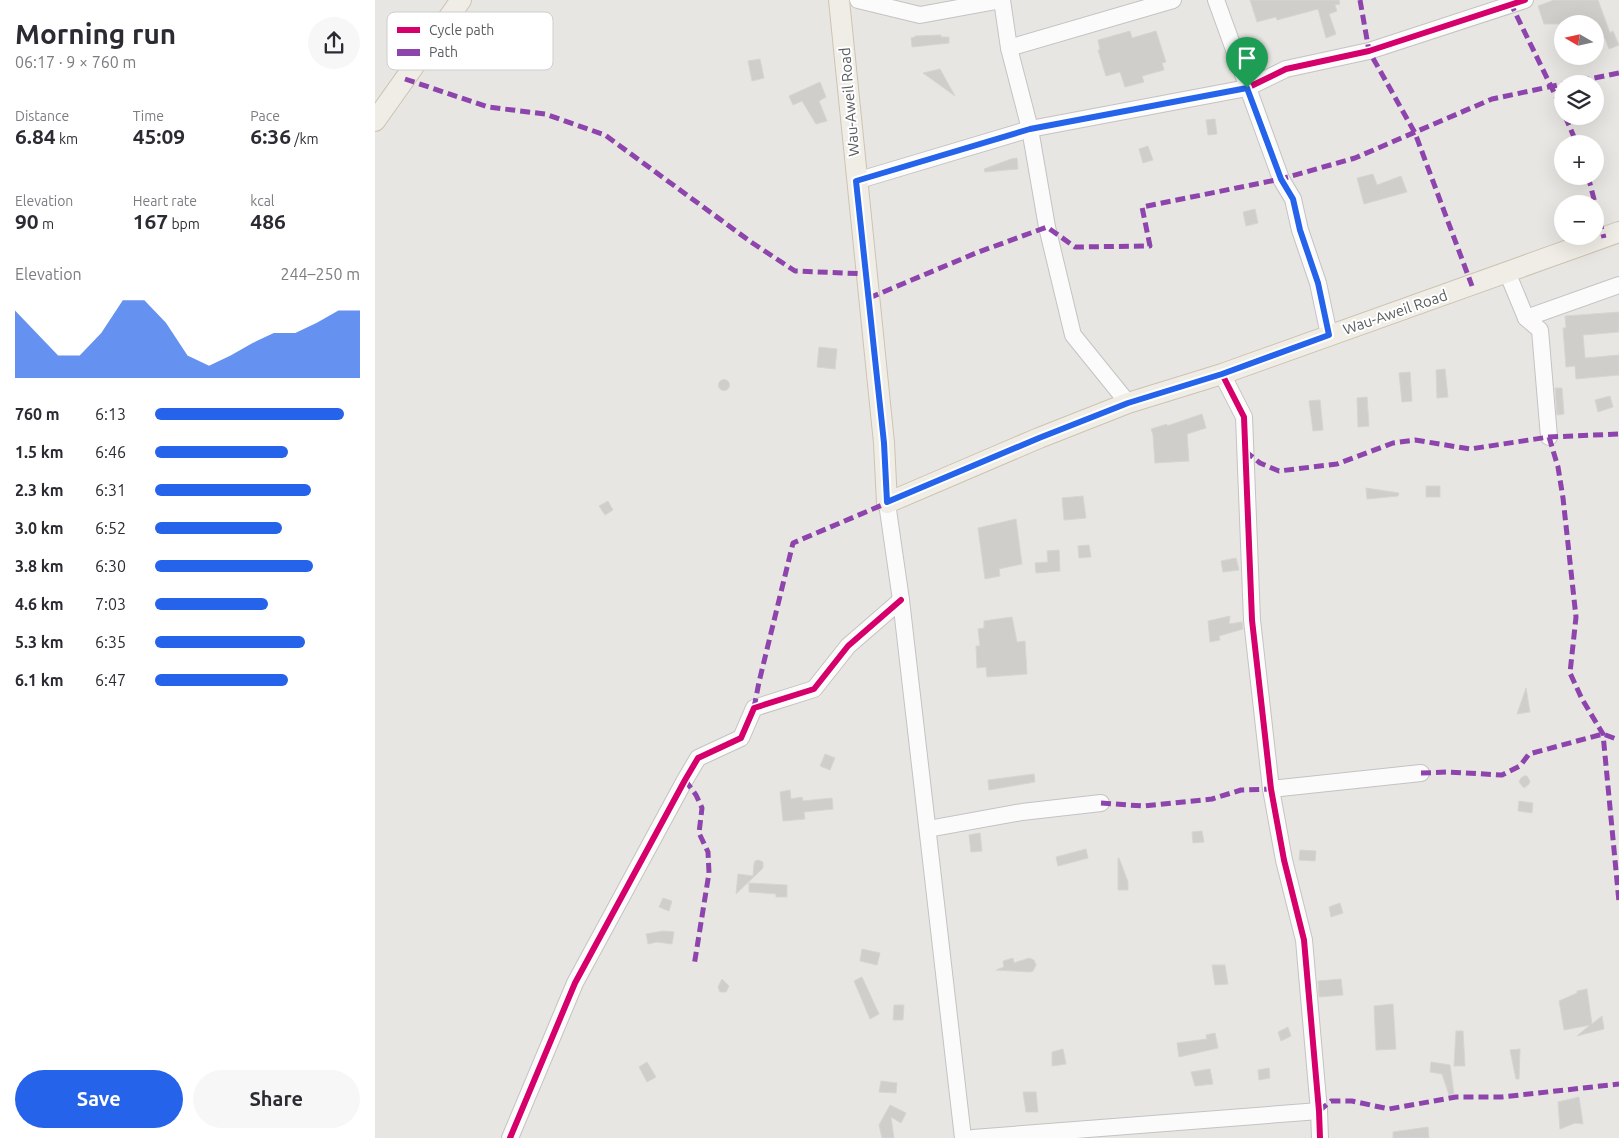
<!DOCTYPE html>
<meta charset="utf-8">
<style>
body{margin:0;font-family:Ubuntu,sans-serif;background:#f7f7f7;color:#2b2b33;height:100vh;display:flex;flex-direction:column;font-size:19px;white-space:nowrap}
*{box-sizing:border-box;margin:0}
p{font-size:16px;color:#7c7c81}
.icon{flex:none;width:28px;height:28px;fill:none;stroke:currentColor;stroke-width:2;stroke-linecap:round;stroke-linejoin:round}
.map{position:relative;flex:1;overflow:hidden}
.panel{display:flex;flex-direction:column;background:#fff;width:375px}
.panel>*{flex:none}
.needle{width:32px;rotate:279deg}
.controls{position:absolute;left:1179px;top:15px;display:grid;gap:10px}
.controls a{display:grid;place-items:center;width:50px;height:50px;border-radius:50%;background:#fff;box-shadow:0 5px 20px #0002;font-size:25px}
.pin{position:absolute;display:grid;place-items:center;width:42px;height:42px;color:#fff;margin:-51px -21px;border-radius:50% 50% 50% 0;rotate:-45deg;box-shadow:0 0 5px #0007}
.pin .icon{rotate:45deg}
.round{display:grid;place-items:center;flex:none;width:52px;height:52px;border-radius:26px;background:#f7f7f7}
.head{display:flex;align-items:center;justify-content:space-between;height:85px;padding:0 15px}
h1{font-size:28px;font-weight:700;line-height:38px}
.metrics{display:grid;grid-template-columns:repeat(3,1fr);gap:8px;height:85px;padding:5px 15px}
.metrics div{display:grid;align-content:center}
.metrics b{font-size:21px;font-weight:700}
.metrics small{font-size:14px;font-weight:400}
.metrics p{font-size:14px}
.chart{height:140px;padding:10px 15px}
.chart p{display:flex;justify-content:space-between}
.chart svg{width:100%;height:90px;margin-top:5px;fill:#2563eb;opacity:.7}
.action{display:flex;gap:10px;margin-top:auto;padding:10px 15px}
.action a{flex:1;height:58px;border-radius:30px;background:#2563eb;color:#fff;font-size:20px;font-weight:700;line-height:58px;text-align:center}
.action a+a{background:#f7f7f7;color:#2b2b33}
ul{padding:0 15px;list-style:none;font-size:16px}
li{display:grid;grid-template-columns:80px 60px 1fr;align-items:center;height:38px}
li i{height:12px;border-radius:6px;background:#2563eb}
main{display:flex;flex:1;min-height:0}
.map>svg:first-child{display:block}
.building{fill:#d0cecb;stroke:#d7d5d2}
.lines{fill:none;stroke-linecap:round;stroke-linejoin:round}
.minor-casing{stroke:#c4c3c3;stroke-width:18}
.major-casing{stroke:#cdc3b3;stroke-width:22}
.minor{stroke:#fcfbfb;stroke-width:16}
.major{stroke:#f0ede6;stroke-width:20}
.quiet{stroke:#8e44ad;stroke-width:5;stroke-dasharray:10 5;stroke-linecap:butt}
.cycleway-casing{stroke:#fff;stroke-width:9}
.cycleway{stroke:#d6006c;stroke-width:6}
.route-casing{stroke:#fff;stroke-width:10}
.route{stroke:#2563eb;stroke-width:6}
.labels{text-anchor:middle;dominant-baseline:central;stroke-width:4;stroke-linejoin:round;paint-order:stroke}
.street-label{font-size:15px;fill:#595d5f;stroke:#fff}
.key{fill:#fff;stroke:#cdcecf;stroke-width:1}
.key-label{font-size:14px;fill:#595d5f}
</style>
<main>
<section class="panel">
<div class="head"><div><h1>Morning run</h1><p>06:17 · 9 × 760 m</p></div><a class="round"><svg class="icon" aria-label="share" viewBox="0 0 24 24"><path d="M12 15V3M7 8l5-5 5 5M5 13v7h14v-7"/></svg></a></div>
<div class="metrics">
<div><p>Distance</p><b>6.84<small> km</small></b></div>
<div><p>Time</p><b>45:09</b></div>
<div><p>Pace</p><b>6:36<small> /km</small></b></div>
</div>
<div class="metrics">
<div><p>Elevation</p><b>90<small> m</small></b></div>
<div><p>Heart rate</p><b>167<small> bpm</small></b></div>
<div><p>kcal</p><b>486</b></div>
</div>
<div class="chart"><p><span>Elevation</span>244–250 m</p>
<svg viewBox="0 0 160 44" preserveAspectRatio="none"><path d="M0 44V11L10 22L20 33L30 33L40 22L50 6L60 6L70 17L80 33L90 38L100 33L110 27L120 22L130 22L140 17L150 11L160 11V44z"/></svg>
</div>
<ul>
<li><b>760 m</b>6:13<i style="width:92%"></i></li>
<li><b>1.5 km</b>6:46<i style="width:65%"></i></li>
<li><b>2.3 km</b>6:31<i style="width:76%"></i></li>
<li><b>3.0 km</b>6:52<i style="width:62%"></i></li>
<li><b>3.8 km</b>6:30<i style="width:77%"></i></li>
<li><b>4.6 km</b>7:03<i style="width:55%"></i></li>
<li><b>5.3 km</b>6:35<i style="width:73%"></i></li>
<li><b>6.1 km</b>6:47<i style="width:65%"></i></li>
</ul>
<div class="action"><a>Save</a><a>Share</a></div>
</section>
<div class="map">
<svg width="1244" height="1138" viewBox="0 0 1244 1138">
<rect width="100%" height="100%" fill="#e8e6e2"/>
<!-- building -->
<g class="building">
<polygon points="875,0 964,0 965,4 960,5 962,11 954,14 961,34 951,38 943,9 902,20 901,17 882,22"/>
<polygon points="1179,0 1223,0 1235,33 1238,31 1244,45 1234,49 1230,38 1220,42 1220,24 1169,24 1163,6"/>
<polygon points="755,31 757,38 781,31 791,62 787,63 789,70 767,76 769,82 750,87 745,72 731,76 723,50 725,50 723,40"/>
<polygon points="566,35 566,37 574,37 574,43 537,47 536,38 540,37 540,36"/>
<polygon points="385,59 389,78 377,81 373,61"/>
<polygon points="565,69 580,96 548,73"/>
<polygon points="445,82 451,97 444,101 452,121 441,124 427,101 418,105 414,96"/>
<polygon points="840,119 842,134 833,135 831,120"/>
<polygon points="773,146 778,160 768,163 764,149"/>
<polygon points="642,158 643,169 610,172 609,169 636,159"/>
<polygon points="998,174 1002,185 1026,176 1032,192 989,204 982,178"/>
<polygon points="880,209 883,223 871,226 868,212"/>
<polygon points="1244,312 1244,332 1208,335 1210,358 1244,355 1244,375 1201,379 1200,366 1191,367 1188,328 1191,328 1190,316"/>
<polygon points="444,347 462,349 460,369 442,367"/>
<polygon points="1070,369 1073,397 1062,398 1061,370"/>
<polygon points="1035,372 1037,401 1027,402 1024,373"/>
<circle cx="349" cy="385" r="5.5"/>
<polygon points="1180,388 1187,388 1189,414 1182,415"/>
<polygon points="1235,396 1238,407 1223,412 1220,400"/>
<polygon points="992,397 994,426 983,427 982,398"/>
<polygon points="945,400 948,430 938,431 934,401"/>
<polygon points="827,414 831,428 812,434 814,461 780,463 778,435 776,429 792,424 792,426"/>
<rect x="1051" y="486" width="14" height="11"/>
<polygon points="991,488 1024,493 1023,496 992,499"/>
<polygon points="708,496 711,518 689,520 687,498"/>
<polygon points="233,501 238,510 230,515 224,506"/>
<polygon points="641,519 647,564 624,569 625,576 610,579 603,528"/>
<polygon points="714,545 716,557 704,558 703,546"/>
<polygon points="684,550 685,571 661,573 660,563 673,562 672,551"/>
<polygon points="861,558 864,570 848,572 846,561"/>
<polygon points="855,616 854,624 867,622 868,629 844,636 845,640 835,642 833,621"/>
<polygon points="637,617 642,642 650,641 652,674 612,677 611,667 602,668 601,646 605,646 603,629 609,628 609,621"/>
<polygon points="1151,688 1155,712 1142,714"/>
<polygon points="450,754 460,758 455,770 445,766"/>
<polygon points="659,774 660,782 614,790 613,780"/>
<polygon points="1149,776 1152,776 1155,781 1154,784 1149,788 1144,782 1146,778"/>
<polygon points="415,790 416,799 427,797 428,801 457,798 458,809 429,812 430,819 408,821 405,792"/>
<polygon points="1144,801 1158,803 1157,813 1143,811"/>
<polygon points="827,831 829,842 818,843 817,832"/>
<polygon points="605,833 607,851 596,852 594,835"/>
<polygon points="711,849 713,858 683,866 681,857"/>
<polygon points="925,850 941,851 940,861 924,860"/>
<polygon points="743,858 744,858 753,882 753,890 743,890"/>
<polygon points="383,860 388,862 388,868 361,894 363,874 378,876 379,864 380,861"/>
<polygon points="374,883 412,885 412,897 401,897 401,894 374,892"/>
<polygon points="288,898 297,901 294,911 284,907"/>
<polygon points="965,903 968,913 956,917 954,907"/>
<polygon points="288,931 299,932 297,944 282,942 273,944 271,934"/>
<polygon points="487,949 505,953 502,965 485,961"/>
<polygon points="638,958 639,963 654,958 659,960 661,965 658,971 654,972 621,970 629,967 628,961"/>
<polygon points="837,965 850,965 853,984 840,985"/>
<polygon points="487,977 504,1014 495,1019 479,981"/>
<polygon points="347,979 354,986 351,992 345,992 343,987"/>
<polygon points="966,979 968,995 944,997 943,981"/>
<polygon points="1212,989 1217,1024 1227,1016 1229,1029 1202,1036 1215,1025 1189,1030 1184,1001 1202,993 1202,991"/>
<polygon points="1018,1004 1021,1049 1001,1050 999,1006"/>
<polygon points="519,1005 529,1005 528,1020 518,1020"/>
<polygon points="913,1027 916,1036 906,1041 903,1032"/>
<polygon points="1081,1031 1088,1031 1090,1066 1079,1066"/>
<polygon points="840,1033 843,1048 804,1057 802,1043 832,1039 831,1035"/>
<polygon points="688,1049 691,1064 677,1066 677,1052"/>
<polygon points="1145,1049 1144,1079 1141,1079 1135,1050"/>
<polygon points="272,1062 281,1077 272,1082 264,1067"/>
<polygon points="1056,1062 1075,1065 1079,1094 1074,1095 1067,1074 1055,1072"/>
<polygon points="894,1068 895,1078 884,1080 883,1070"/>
<polygon points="835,1069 838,1084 820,1086 816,1072"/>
<polygon points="506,1081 522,1083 521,1093 504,1092"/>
<polygon points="648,1092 661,1092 663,1112 651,1112"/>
<polygon points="1204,1097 1208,1124 1200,1123 1185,1129 1183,1102"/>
<polygon points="515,1105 531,1113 526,1123 516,1117 519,1138 507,1138 504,1125"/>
<polygon points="1053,1127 1054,1138 1018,1138 1018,1132"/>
</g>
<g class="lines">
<defs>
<g id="minor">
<polyline points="483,0 545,15 627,0 634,48 655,129 672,227 698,335 753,403"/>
<polyline points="841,0 906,179 918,199 925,230 943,283 954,335"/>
<polyline points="634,48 798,0"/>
<polyline points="481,181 655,129 872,88 911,69 994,51 1150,0"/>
<polyline points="1132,272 1151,318 1165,330 1174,437"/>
<polyline points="1151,318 1244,285"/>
<polyline points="847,374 869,417 877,620 896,789 909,860 929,940 944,1111 945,1138"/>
<polyline points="512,503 526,600 588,1138"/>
<polyline points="896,789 1046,773"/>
<polyline points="553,829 647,812 726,803"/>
<polyline points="135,1138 200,983 310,780 323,758 366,738 379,708 439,689 473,646 526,600"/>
<polyline points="598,1138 944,1111"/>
</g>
<g id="major">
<polyline points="464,0 509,443 512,503 664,438 753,403 847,374 1244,232"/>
<polyline points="0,121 86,0"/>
</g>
</defs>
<!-- minor casing -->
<use href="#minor" class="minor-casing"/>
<!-- major casing -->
<use href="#major" class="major-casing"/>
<!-- minor -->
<use href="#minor" class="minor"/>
<!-- major -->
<use href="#major" class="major"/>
<!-- quiet -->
<g class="quiet">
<polyline points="985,0 994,51 1040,133 1097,286"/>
<polyline points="1135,2 1188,111"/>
<polyline points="30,79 113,107 170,114 230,135 376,242 420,271 492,274"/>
<polyline points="1190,84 1244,73"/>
<polyline points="1190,116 1202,144"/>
<polyline points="1213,176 1229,238"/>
<polyline points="494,298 601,253 672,227 700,247 775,246 767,207 906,179 980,158 1117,99 1188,84"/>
<polyline points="1174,437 1183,467 1188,498 1201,617 1195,673 1207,699 1228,734 1244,902"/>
<polyline points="870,451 885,463 904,471 962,464 1018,443 1040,440 1095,449 1174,437 1244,434"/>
<polyline points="379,708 384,682 418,543 512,503"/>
<polyline points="1046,773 1073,772 1127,775 1145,766 1154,754 1228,734 1244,740"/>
<polyline points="310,780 321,795 327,808 324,833 333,852 334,873 319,966"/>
<polyline points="726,803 768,806 837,799 866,790 896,789"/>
<polyline points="944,1111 956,1101 977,1101 1014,1109 1081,1097 1127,1097 1244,1084"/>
</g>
<defs>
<g id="cycleway">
<polyline points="481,181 655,129 872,88 911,69 994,51 1150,0"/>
<polyline points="847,374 869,417 877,620 896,789 909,860 929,940 944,1111 945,1138"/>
<polyline points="135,1138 200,983 310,780 323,758 366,738 379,708 439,689 473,646 526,600"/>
</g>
</defs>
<!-- cycleway casing -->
<use href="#cycleway" class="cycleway-casing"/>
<!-- cycleway -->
<use href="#cycleway" class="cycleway"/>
</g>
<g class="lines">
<defs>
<polygon id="route" points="872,88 906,179 918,199 925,230 943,283 954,335 847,374 753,403 664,438 512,502 509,443 481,181 655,129"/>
</defs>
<!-- route casing -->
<use href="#route" class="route-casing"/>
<!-- route -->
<use href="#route" class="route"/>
</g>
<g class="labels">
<!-- street labels -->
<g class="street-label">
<text transform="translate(474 102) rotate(-95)">Wau-Aweil Road</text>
<text transform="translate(1020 312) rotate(-19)">Wau-Aweil Road</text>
</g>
</g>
<!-- legend -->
<rect x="12" y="12" width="166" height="58" rx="8" class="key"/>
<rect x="22" y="27" width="23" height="6" fill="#d6006c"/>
<rect x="22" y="49" width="23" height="7" fill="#8e44ad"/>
<g class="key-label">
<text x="54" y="35">Cycle path</text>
<text x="54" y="57">Path</text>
</g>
</svg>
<div class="controls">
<a><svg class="needle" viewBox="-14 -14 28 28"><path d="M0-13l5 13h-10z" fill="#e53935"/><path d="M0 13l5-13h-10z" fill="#7c7c81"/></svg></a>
<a><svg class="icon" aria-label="layers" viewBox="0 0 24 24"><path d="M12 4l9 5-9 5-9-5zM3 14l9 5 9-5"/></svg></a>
<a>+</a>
<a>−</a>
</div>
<div class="pin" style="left:872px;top:88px;background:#1e9e55"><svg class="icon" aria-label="arrive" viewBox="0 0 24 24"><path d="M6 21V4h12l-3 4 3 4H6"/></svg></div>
</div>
</main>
